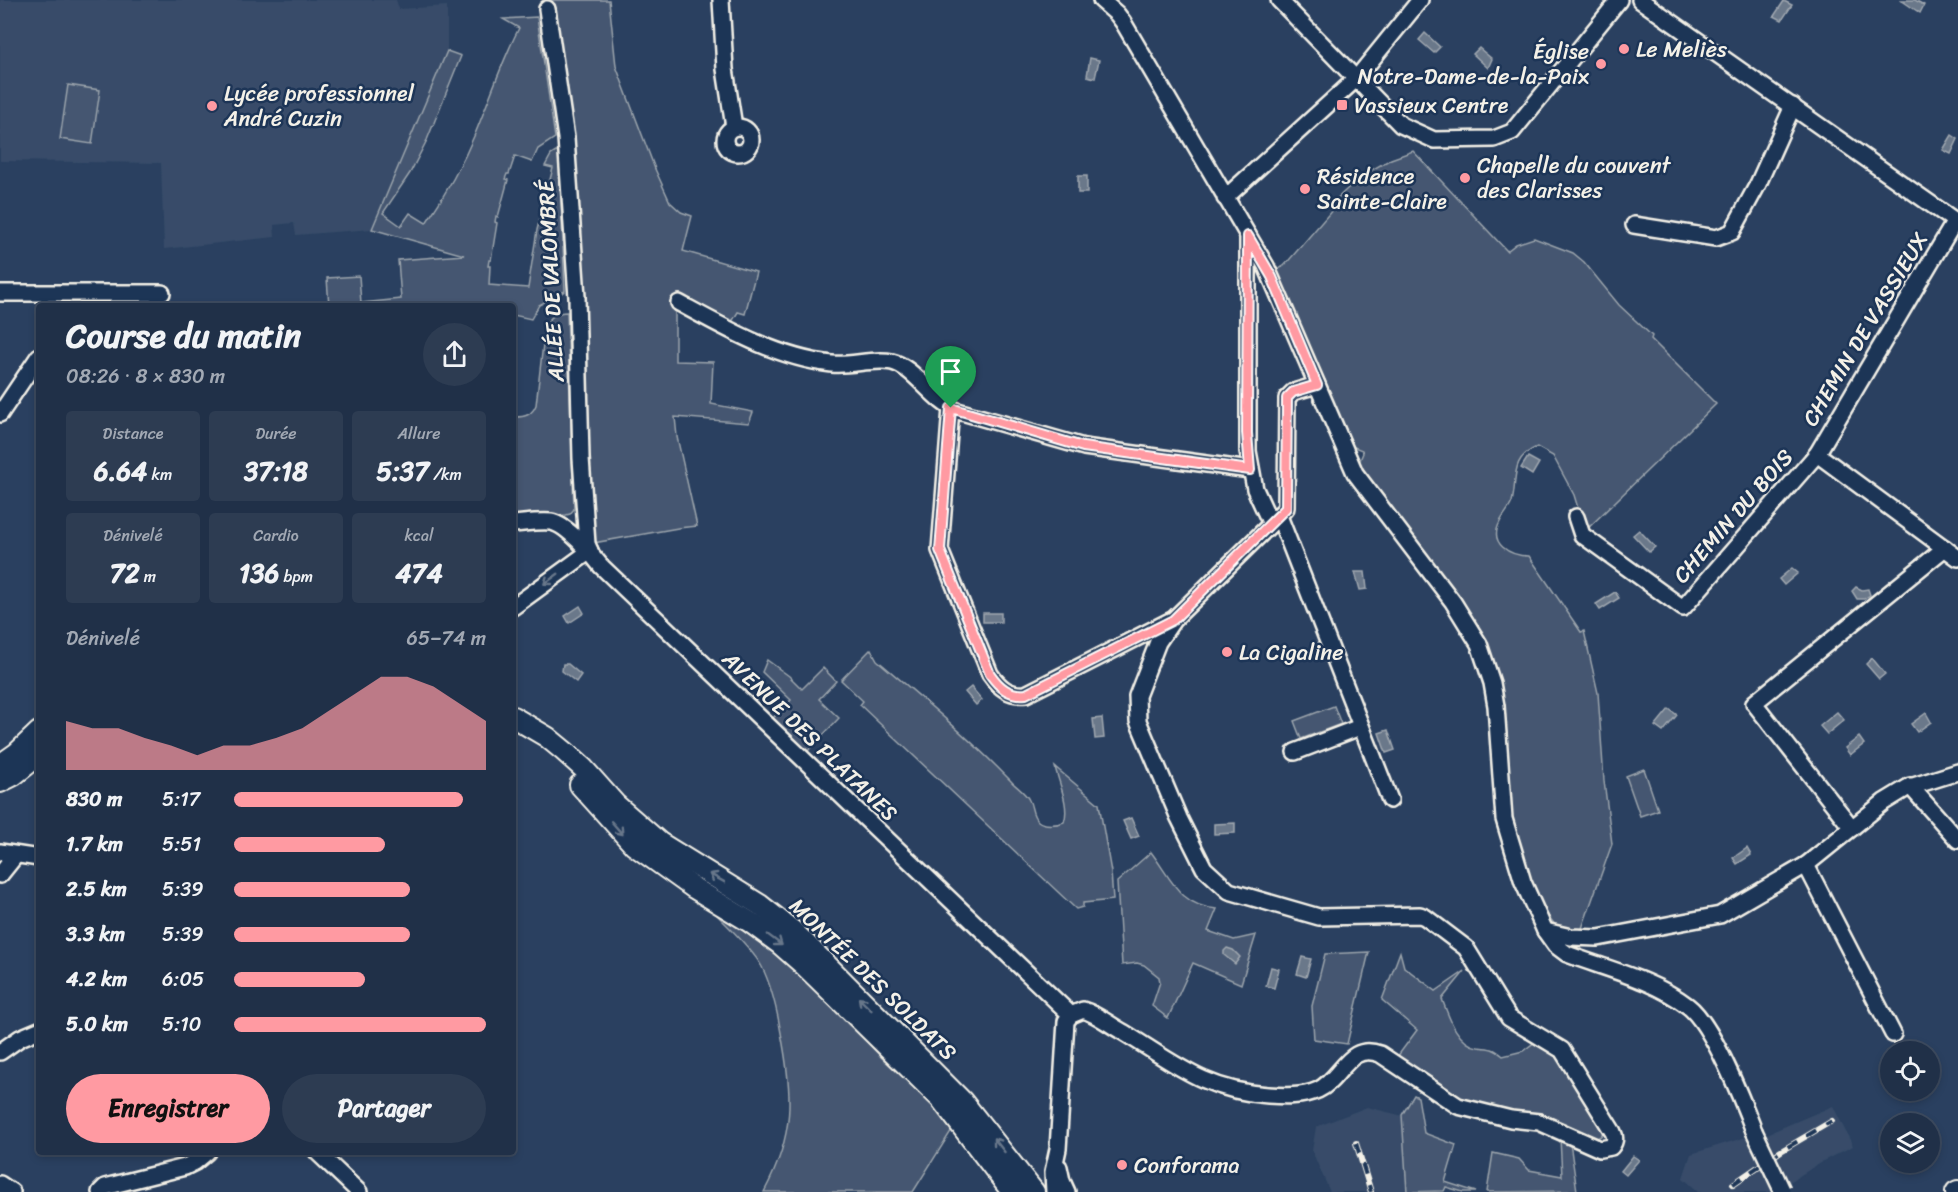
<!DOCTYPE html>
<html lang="fr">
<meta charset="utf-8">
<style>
body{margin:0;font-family:Sriracha,sans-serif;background:#2d3c52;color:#f1f3f6;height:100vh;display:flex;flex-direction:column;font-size:22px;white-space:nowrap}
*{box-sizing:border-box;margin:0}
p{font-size:20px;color:#a2a9b4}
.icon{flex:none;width:33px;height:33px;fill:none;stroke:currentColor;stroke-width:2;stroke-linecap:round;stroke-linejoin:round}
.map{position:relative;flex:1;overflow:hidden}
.drawer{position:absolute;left:36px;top:303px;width:480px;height:852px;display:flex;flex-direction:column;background:#203048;border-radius:6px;box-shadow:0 3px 9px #0003,0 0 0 2px #3d4b60}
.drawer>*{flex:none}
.buttons{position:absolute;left:1880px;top:1041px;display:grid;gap:12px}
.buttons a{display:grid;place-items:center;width:60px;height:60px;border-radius:50%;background:#203048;box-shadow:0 3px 9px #0003,0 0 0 2px #3d4b60;font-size:30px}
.pin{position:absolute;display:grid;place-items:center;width:51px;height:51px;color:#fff;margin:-62px -26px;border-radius:50% 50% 50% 0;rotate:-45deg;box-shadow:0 0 6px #0007}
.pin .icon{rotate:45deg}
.round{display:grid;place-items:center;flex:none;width:63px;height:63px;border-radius:32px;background:#2d3c52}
.headline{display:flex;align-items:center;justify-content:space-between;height:102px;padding:0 30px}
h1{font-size:33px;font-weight:700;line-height:45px}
.metrics{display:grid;grid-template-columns:repeat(3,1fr);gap:9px;height:102px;padding:6px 30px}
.metrics div{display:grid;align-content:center;border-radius:6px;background:#2d3c52;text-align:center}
.metrics b{font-size:26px;font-weight:700}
.metrics small{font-size:16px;font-weight:400}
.metrics p{font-size:16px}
.chart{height:168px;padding:12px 30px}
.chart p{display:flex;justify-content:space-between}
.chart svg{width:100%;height:108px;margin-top:6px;fill:#ff9aa2;opacity:.7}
.cta{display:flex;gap:12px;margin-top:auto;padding:12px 30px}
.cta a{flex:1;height:69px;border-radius:36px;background:#ff9aa2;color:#111;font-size:24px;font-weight:700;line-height:69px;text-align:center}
.cta a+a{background:#2d3c52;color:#f1f3f6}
ul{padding:0 30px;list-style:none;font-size:20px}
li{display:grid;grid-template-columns:96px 72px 1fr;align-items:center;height:45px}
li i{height:15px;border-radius:8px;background:#ff9aa2}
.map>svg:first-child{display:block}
.built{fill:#374c69}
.green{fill:#445771;stroke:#9ca4ac;stroke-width:1.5}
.water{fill:#6a788a;stroke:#a1a8b0;stroke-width:1.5}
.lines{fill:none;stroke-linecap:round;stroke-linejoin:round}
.minor-casing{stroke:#f4f1e8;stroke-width:20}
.major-casing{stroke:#f4f1e8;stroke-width:24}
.minor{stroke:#1d3557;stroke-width:15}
.major{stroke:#1d3557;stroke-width:20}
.rail-casing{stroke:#f4f1e8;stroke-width:6}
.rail{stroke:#1d3557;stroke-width:4;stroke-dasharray:11;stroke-linecap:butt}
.minor-bridge-casing{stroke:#f4f1e8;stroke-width:20;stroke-linecap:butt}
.minor-bridge{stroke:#1d3557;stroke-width:15}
.oneway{stroke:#68778a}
.route-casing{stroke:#fff;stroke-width:12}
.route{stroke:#ff9aa2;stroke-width:8}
.poi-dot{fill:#ff9aa2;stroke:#1d3557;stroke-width:2}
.labels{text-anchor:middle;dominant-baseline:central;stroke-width:5;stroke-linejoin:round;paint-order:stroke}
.poi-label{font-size:22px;fill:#f4f1e8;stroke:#1d3557;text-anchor:start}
.street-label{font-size:22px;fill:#f4f1e8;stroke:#1d3557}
</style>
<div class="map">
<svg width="1958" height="1192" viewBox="0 0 1958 1192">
<rect width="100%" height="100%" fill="#2a4060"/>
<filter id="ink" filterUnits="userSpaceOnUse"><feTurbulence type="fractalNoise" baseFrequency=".0167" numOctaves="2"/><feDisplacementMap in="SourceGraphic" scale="12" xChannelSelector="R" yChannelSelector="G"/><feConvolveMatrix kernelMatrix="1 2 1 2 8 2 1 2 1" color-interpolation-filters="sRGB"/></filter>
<g filter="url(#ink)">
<!-- built -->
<g class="built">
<polygon points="0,0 396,0 399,9 447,6 447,51 372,229 296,235 294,223 274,225 275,237 164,249 161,163 0,161"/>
<polygon points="1833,1106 1853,1146 1823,1161 1774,1192 1699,1192 1683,1178 1691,1154 1743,1138 1767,1134"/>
<polygon points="1367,1107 1403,1116 1407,1192 1330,1192 1312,1151 1316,1127"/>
</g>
<!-- green -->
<g class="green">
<polygon points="549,0 609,0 616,66 655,169 670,202 681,212 692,216 683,251 756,272 745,314 738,312 730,325 675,309 675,361 713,362 711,404 753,412 749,423 675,417 677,437 697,526 678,528 593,543 579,211 572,135"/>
<path d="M 537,17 L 555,138 L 538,149 L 532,162 L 515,156 L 509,174 L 507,174 L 505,179 L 508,180 L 498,217 L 496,216 L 495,222 L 497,223 L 491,260 L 489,260 L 488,266 L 490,266 L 489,285 L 528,288 L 537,230 L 553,168 L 545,166 L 551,155 L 556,152 L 559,154 L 565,291 L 539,305 L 531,319 L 513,315 L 513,306 L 329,306 L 327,278 L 359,276 L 361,303 L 401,299 L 398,260 L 464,255 L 372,229 L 447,51 L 461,56 L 427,140 L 410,173 L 383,213 L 401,226 L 410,213 L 426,223 C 445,195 462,165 475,134 C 490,98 501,63 519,28 L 503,19 Z"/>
<polygon points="68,85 100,90 92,144 60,139"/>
<path d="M 1413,151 L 1507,251 L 1516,244 L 1534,238 L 1573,253 L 1584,262 L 1619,305 L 1652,336 L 1651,339 L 1716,404 L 1585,531 L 1574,495 L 1553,456 L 1537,447 C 1509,459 1518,478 1512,502 C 1509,510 1503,515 1500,522 C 1488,544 1510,556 1529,556 L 1581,632 L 1584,631 L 1598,693 L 1604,781 L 1612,844 L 1581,931 L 1555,925 L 1544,910 L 1530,881 L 1508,809 L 1507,735 L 1499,681 L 1487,643 L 1458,598 L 1358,465 L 1363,453 L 1362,450 L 1349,445 L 1277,270 L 1284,266 L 1334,208 L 1331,204 L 1361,176 L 1391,159 Z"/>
<path d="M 567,312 L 574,509 L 570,514 L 566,515 L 513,516 L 513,401 L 515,417 C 525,417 532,415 536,405 L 545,327 C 549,317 556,312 567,312 Z"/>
<path d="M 871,649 L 877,660 C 923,699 968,737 1010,780 C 1015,786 1026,793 1029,800 C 1033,807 1031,815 1038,821 C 1044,826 1057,825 1064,822 C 1070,807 1059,783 1055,767 L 1099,804 L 1111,872 L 1113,900 L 1083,903 L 1083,907 L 1076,909 L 860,705 L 863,701 L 841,680 Z"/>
<polygon points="767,660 789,676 802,689 823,668 836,681 819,699 839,718 807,752 772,719 791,700 762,672"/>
<polygon points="1334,706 1341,724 1301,739 1294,721"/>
<polygon points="1644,769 1658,810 1640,816 1626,776"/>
<path d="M 1151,852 C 1171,878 1179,906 1217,909 L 1208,931 L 1234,940 L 1256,935 L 1241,984 L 1193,963 L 1168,1018 L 1152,1006 L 1160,982 L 1159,977 L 1144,965 L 1137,963 L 1122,965 L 1117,882 Z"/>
<path d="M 716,911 L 777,952 L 803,974 L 882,1058 L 955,1125 L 913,1192 L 764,1192 C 795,1134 793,1095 781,1033 C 777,1010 772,987 762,967 C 753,950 731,929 717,915 Z"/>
<polygon points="1369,952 1347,1044 1314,1039 1312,1006 1325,954"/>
<path d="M 1400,952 L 1404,967 L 1436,991 L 1465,971 L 1442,999 C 1448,1015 1457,1044 1478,1047 C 1489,1048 1494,1048 1503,1056 L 1523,1051 L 1535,1042 L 1556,1054 L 1604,1130 L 1601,1136 L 1595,1139 L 1515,1114 L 1469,1103 L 1455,1096 L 1397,1057 L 1417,1030 L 1382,1000 Z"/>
<polygon points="1414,1095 1418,1097 1424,1133 1456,1145 1445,1182 1476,1192 1463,1192 1446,1187 1444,1191 1407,1192 1402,1115"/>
<polygon points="1560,1138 1570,1143 1577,1191 1487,1192 1493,1153 1519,1159 1529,1170 1562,1176"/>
</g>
<!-- water -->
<g class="water">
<polygon points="1901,0 1915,0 1924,5 1920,13"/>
<polygon points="1784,1 1792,5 1782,20 1774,16"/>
<polygon points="1425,33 1440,47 1434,53 1419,40"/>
<polygon points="1479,48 1492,59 1488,68 1473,54"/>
<polygon points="1090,58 1099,60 1095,78 1087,76"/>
<polygon points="1952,135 1958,139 1951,154 1943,150"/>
<rect x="1078" y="176" width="9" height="17"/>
<polygon points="1528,457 1539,463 1532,475 1521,468"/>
<polygon points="1639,530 1655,547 1649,552 1633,535"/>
<polygon points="1792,568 1798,573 1784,585 1779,579"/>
<polygon points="1355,572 1365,572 1367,589 1360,590"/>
<polygon points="1856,587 1862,590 1868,589 1870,595 1864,599 1857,599 1852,591"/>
<polygon points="1615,592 1619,598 1600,610 1596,604"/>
<polygon points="580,606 584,613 569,623 565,616"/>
<rect x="983" y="613" width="18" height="9"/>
<polygon points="1872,658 1885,674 1879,679 1866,664"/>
<polygon points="563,664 568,664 581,675 576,682 562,671"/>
<polygon points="971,687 982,700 976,705 965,692"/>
<polygon points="1669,709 1677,715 1663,732 1655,726"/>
<polygon points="1837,712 1844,720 1827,734 1820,726"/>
<polygon points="1926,713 1931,722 1917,732 1911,724"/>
<polygon points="1102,718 1104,738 1095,739 1093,719"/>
<polygon points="1388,730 1395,750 1386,753 1379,733"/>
<polygon points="1859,737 1864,744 1850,755 1845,748"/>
<polygon points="1131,818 1139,836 1131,839 1123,821"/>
<polygon points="1235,823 1235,833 1214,834 1214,824"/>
<polygon points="1747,848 1751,855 1737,864 1733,858"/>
<polygon points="1227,948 1233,950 1240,957 1235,964 1224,955 1224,951"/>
<polygon points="1302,957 1311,959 1306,977 1297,974"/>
<polygon points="1271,967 1279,969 1274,988 1266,986"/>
<polygon points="1633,1156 1639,1160 1626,1175 1621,1171"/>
</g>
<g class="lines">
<defs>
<g id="minor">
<polyline points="721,0 725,69 734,127"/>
<polyline points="1101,0 1117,14 1123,22 1266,266 1355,473 1453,602 1479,644 1492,683 1496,706 1504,819 1523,882 1545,931"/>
<polyline points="1279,0 1401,125 1434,140 1494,139 1512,132 1619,0"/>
<polyline points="1640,0 1955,221 1817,454 1958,558"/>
<polyline points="547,9 566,138 577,297 581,458 587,544 590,551"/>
<circle cx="738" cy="140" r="13"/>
<polyline points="1225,198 1356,79 1420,0"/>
<polyline points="1634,225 1716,238 1732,232 1758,184 1793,106"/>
<polyline points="0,293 162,293"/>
<path d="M 679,303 C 727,329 777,358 832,364 C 851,366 874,358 892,362 C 914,367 934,402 958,411 L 1084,447 L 1250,470"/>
<path d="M 951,408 L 940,550 L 990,674 C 999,687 1009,696 1026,694 L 1170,621"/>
<polyline points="0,414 39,356"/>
<polyline points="1279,516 1390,800"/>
<polyline points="1576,517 1582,535 1683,608 1817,454"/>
<polyline points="1272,522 1286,508 1287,398 1293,392 1317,385"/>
<path d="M 513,524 C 525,523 539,521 551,522 C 566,524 592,554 601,566 L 1071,1015"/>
<polyline points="513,607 590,551"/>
<polyline points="1295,752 1360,727"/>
<polyline points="1910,786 1958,840"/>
<polyline points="1852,828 1754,703 1945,548"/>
<polyline points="0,852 39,858"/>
<polyline points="1806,865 1893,1034"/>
<polyline points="0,875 16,855"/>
<polyline points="0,1052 20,1038 39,1030"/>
<path d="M 1754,1131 C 1743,1102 1712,1024 1688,1006 C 1654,980 1607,969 1567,954 L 1555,945 L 1545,931 L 1571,937 L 1598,938 L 1720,915 L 1806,865 L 1884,802 L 1907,788 L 1958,772"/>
<polyline points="317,1152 359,1192"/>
<polyline points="1059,1167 1062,1181 1067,1192"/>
<polyline points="0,1184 12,1192"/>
<polyline points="100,1192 105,1187 185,1167 195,1162 207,1152"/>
<path d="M 1054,1192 L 1053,1172 L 1058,1149 L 1066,1021 L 1071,1015 L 1083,1010 C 1097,1014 1110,1025 1123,1032 C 1174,1063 1205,1091 1268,1095 C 1284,1096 1303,1097 1318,1090 C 1342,1079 1348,1042 1380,1054 L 1458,1106 L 1511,1119 L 1539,1122 L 1600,1149 L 1611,1147 C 1615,1142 1616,1138 1613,1132 L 1562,1050 L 1509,1018 L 1466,948 L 1425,917 L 1420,915 L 1319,917 L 1229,891 L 1204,868 L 1179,818 L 1138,721 L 1137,696 L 1158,642 L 1173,620 L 1271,524 L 1255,489 L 1248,451 L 1248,235"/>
</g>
<g id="major">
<polyline points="513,717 547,737 564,751 583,768 615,804 660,843 760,905 793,931 962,1101 1034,1192"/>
<polyline points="0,765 17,753 39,732"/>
<polyline points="0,782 14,775 39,755"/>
<polyline points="580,785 634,845 694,888 750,922 780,944 805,966 941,1099 1012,1192"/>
<polyline points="1956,1192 1958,1191"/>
</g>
</defs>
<!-- minor casing -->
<use href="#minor" class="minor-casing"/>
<!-- major casing -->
<use href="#major" class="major-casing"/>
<!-- minor -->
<use href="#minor" class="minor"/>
<!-- major -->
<use href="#major" class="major"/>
<defs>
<g id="rail">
<polyline points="1356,1143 1371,1192"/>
<polyline points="1733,1184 1781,1151 1832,1121"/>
</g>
</defs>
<!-- rail casing -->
<use href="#rail" class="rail-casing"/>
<!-- rail -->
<use href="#rail" class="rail"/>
<defs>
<polyline id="minor-bridge" points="1754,1131 1782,1190"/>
</defs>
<!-- minor-bridge casing -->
<use href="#minor-bridge" class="minor-bridge-casing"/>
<!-- minor-bridge -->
<use href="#minor-bridge" class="minor-bridge"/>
</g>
<!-- one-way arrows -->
<defs><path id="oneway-shaft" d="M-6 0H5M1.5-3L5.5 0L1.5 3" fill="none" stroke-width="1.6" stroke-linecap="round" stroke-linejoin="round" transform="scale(1.5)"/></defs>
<g class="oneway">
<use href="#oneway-shaft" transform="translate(551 579) rotate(144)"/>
<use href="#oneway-shaft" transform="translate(617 828) rotate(49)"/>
<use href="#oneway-shaft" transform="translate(717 878) rotate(-151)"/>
<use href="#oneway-shaft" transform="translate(775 940) rotate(37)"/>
<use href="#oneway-shaft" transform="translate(865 1004) rotate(-136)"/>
<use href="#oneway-shaft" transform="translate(999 1145) rotate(-128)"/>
</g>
</g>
<g class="lines" filter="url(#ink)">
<defs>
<path id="route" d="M 1248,236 L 1272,277 L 1317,385 L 1293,392 L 1287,398 L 1286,508 L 1173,620 L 1026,694 C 1009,696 999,687 990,674 L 940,550 L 951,408 L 1083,447 L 1250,470 L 1247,433 Z"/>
</defs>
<!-- route casing -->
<use href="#route" class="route-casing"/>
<!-- route -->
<use href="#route" class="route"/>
</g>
<!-- markers -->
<g class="poi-dot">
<circle cx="1624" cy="49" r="6"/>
<circle cx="1601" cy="64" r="6"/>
<rect x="1336" y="99" width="12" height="12" rx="3"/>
<circle cx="212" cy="106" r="6"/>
<circle cx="1465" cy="178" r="6"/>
<circle cx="1305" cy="189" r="6"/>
<circle cx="1227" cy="652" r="6"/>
<circle cx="1122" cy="1165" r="6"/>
</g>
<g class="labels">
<!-- poi labels -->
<g class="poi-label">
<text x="1636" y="49">Le Meliès</text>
<text x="1589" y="51" text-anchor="end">Église<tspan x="1589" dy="25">Notre-Dame-de-la-Paix</tspan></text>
<text x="224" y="93">Lycée professionnel<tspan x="224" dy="25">André Cuzin</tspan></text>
<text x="1354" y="105">Vassieux Centre</text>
<text x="1477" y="165">Chapelle du couvent<tspan x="1477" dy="25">des Clarisses</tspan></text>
<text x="1317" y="176">Résidence<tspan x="1317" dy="25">Sainte-Claire</tspan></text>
<text x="1239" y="652">La Cigaline</text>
<text x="1134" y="1165">Conforama</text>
</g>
<!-- street labels -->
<g class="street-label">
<text transform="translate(551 281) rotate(-93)">ALLÉE DE VALOMBRÉ</text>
<text transform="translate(1865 329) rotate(-59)">CHEMIN DE VASSIEUX</text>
<text transform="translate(1733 516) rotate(-49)">CHEMIN DU BOIS</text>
<text transform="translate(810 736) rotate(44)">AVENUE DES PLATANES</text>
<text transform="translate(873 979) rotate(44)">MONTÉE DES SOLDATS</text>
</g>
</g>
</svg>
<div class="buttons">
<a><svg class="icon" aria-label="locate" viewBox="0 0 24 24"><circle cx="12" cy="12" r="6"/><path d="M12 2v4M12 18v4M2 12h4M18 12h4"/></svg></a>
<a><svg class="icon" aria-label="layers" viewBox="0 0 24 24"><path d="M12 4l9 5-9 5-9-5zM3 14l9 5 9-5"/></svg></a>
</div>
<div class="pin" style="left:951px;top:408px;background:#1e9e55"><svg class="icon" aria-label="arrive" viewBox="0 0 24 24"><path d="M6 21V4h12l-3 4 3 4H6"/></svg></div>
<section class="drawer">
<div class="headline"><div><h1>Course du matin</h1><p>08:26 · 8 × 830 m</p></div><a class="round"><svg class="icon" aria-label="share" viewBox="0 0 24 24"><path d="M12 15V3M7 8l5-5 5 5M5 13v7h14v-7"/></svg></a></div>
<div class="metrics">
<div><p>Distance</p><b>6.64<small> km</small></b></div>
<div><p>Durée</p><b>37:18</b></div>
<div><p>Allure</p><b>5:37<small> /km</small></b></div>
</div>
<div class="metrics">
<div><p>Dénivelé</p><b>72<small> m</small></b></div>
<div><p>Cardio</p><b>136<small> bpm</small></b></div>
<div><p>kcal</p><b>474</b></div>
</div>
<div class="chart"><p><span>Dénivelé</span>65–74 m</p>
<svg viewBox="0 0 160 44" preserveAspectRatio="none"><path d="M0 44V24L10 27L20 27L30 31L40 34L50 38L60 34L70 34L80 31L90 27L100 20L110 13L120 6L130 6L140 10L150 17L160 24V44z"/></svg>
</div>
<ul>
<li><b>830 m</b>5:17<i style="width:91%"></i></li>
<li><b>1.7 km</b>5:51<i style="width:60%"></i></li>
<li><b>2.5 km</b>5:39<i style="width:70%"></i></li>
<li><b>3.3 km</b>5:39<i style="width:70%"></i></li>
<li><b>4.2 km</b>6:05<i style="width:52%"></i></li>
<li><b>5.0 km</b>5:10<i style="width:100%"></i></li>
</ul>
<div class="cta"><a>Enregistrer</a><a>Partager</a></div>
</section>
</div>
